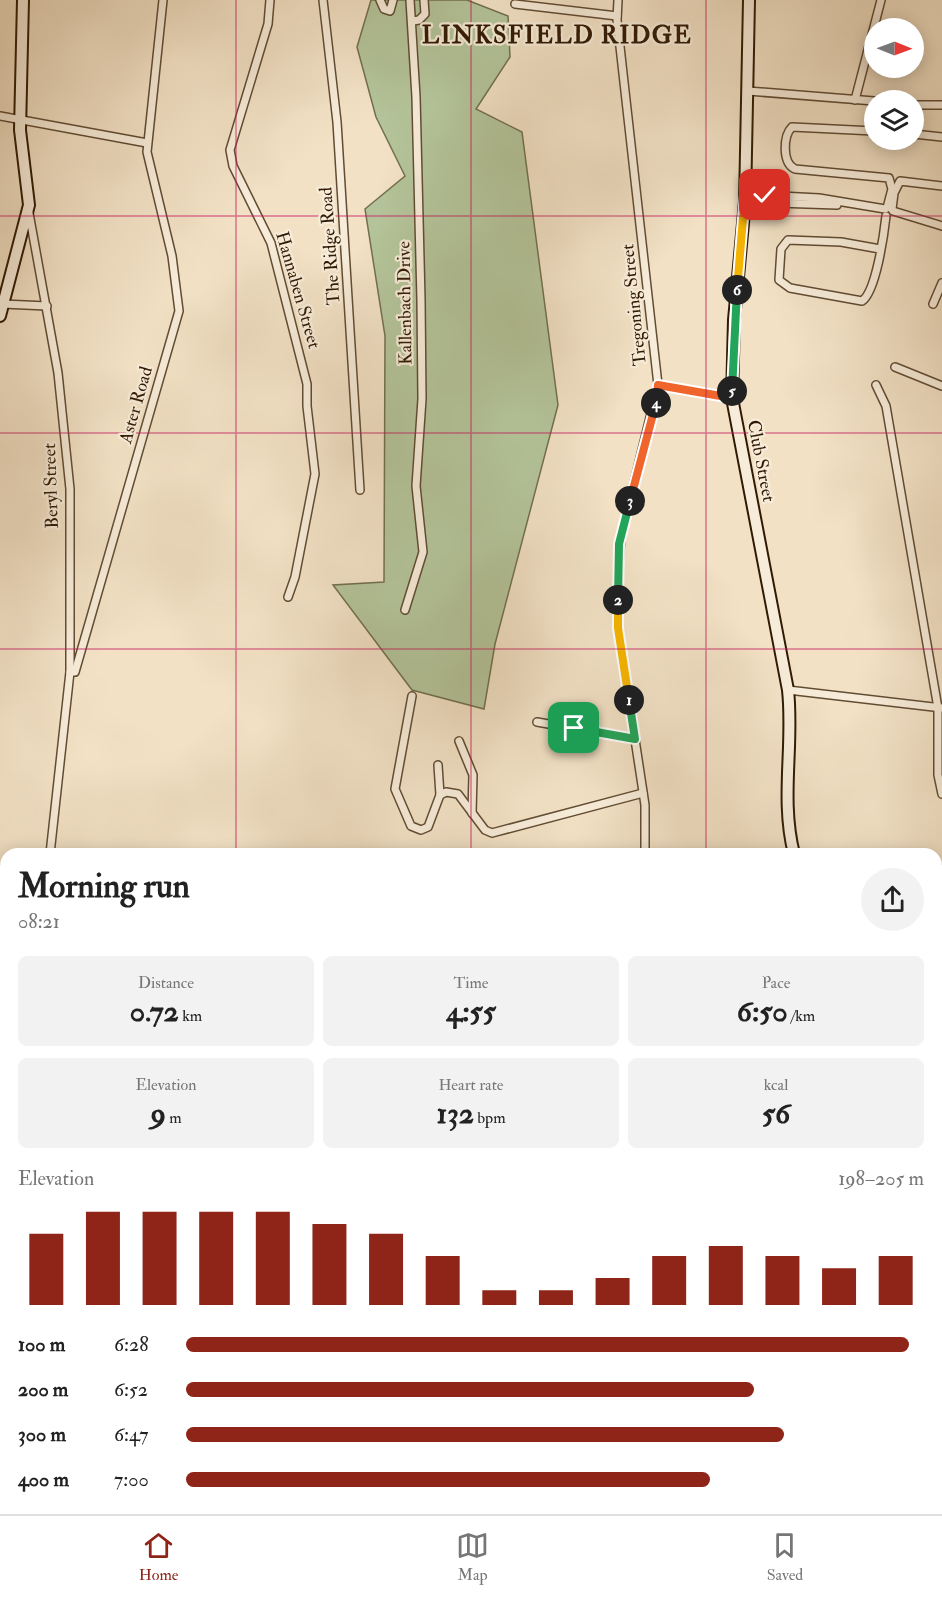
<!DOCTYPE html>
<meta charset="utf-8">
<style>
body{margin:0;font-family:"IM FELL Double Pica",serif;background:#f2f2f2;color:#222;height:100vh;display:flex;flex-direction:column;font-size:22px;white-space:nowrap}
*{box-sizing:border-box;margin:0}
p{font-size:20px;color:#767676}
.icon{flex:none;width:33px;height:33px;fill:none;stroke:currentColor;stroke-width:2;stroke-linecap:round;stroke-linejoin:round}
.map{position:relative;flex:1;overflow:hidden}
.panel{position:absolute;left:0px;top:848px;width:942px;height:668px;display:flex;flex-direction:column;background:#fff;border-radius:18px 18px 0 0;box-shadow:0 3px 15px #0003}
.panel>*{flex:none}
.needle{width:39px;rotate:91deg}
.buttons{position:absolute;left:864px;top:18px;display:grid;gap:12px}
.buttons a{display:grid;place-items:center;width:60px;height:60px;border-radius:50%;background:#fff;box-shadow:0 3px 15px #0003;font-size:30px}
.pin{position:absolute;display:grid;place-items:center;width:51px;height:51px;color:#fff;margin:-26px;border-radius:12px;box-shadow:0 3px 9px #0006}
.km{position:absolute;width:30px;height:30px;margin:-15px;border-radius:50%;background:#222;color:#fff;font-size:16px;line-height:30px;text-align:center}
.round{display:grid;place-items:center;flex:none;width:63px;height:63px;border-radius:32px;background:#f2f2f2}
.overview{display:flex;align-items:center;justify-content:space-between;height:102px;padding:0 18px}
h1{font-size:33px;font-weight:700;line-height:45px}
.metrics{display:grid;grid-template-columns:repeat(3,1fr);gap:9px;height:102px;padding:6px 18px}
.metrics div{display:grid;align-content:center;border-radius:9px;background:#f2f2f2;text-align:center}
.metrics b{font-size:30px;font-weight:700}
.metrics small{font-size:16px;font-weight:400}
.metrics p{font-size:16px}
.chart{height:168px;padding:12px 18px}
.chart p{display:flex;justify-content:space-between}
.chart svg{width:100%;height:108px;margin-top:6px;stroke:#8f2418;stroke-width:6}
ul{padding:0 18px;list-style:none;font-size:20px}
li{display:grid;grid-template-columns:96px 72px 1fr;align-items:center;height:45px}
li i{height:15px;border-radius:8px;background:#8f2418}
.tabs{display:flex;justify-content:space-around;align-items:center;height:84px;border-top:2px solid #e0e0e0;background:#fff;font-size:16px;color:#767676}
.tabs a{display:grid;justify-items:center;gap:3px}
.tabs .active{color:#8f2418}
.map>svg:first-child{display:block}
.green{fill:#b4c49a;stroke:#726f4f;stroke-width:1.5}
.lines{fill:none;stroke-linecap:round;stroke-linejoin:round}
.minor-casing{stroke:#614c34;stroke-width:10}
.secondary-casing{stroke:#311a04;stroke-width:14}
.minor{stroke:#f7ecd9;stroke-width:7}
.secondary{stroke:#f7ecd9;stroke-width:10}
.split-1-casing{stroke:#fff;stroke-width:12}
.split-2-casing{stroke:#fff;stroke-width:12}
.split-3-casing{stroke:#fff;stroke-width:12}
.split-4-casing{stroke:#fff;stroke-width:12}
.split-5-casing{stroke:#fff;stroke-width:12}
.split-6-casing{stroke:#fff;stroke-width:12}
.split-7-casing{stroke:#fff;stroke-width:12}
.split-1{stroke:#22a559;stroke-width:8}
.split-2{stroke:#f5b400;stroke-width:8}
.split-3{stroke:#22a559;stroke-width:8}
.split-4{stroke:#f0652b;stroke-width:8}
.split-5{stroke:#f0652b;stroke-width:8}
.split-6{stroke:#22a559;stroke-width:8}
.split-7{stroke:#f5b400;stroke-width:8}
.grid{fill:none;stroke:#c2185b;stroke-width:1.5;stroke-opacity:0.55}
.labels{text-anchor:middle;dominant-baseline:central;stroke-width:4.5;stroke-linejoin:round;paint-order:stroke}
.street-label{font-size:18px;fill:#311a04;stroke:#f7ecd9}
.district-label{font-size:24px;font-weight:bold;letter-spacing:1.5px;fill:#311a04;stroke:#f7ecd9}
</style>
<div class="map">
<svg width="942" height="1514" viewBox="0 0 942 1514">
<rect width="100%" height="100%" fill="#f2e1c5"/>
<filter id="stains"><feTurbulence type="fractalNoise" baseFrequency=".00333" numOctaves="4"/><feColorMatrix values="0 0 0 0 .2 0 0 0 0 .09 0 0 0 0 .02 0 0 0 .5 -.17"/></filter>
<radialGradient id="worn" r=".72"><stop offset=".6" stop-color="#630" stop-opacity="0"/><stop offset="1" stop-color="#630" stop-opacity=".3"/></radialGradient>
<!-- green -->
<g class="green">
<polygon points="371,0 467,0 508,16 510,57 476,109 522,132 558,405 495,644 484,709 412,690 333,585 384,582 385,336 365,209 405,176 376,117 357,47"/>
<polygon points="942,1054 942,1192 936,1188 936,1056"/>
<polygon points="1,1334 6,1367 6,1509 11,1509 11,1514 0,1514"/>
<polygon points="22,1509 75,1509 77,1514 22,1514"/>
</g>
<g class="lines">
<defs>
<g id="minor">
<polyline points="270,0 268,24 230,150 233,166 271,243 307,384 307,406 315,474 295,577 288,597"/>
<polyline points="323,0 337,122 360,490"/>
<polyline points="380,0 384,9 390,11 393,0"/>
<polyline points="618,0 617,20 658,385 621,536 618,573 618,628 645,805 645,854"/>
<polyline points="515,4 617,16"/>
<polyline points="413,21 419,20 425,14 424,0"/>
<polyline points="748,91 874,101"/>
<polyline points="855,100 881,0"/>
<polyline points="914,105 942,105"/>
<polyline points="0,116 147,143"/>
<path d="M 874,131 L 792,127 C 783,136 782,163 795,169 L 889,178 L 892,189 L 887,208"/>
<polyline points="914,134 942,137"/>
<polyline points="745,194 819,198 885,209"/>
<polyline points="745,202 837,205"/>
<polyline points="892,209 894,193 900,181 942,186"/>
<polyline points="893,211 942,226"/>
<polyline points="29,213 58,373 70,489 70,672 50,854"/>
<path d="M 880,249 L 841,242 L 788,240 L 781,249 L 779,280 L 790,288 L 862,301 C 876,292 884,234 886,216"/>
<polyline points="3,304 47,306"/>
<polyline points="933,304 942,283"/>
<polyline points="895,367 942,386"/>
<polyline points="658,385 732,398"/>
<polyline points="876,385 886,406 938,708 938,775 942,794"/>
<polyline points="405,610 423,552 416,486 422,399 421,300 416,97 410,0"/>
<polyline points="70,672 75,672 179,311 172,256 147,152 163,0"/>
<polyline points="788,690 942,708"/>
<polyline points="412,696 395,789 411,826 421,830 428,827 440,795 446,792 458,794 485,830 492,833 643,793"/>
<polyline points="537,722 635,739"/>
<polyline points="459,741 473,775 472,813"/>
<polyline points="438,765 440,795"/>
<polyline points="0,911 6,926"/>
<polyline points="936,1043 942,1041"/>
<polyline points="0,1050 6,1046"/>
<polyline points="0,1113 6,1093"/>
<polyline points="0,1277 6,1275"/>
<polyline points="0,1307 6,1306"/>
<polyline points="0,1313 6,1329"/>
<polyline points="18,1509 18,1514"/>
<polyline points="317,1514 317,1509"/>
</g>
<g id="secondary">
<path d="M 749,0 L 745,202 L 734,320 L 732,398 L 788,690 C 794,745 780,799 794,854"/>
<polyline points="0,316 29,205 20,130 23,0"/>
<polyline points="846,1509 850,1514"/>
</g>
</defs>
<!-- minor casing -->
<use href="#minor" class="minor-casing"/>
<!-- secondary casing -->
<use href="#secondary" class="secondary-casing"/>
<!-- minor -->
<use href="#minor" class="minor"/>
<!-- secondary -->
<use href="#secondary" class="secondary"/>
</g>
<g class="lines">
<defs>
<polyline id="split-1" points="574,728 635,739 629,700"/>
<polyline id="split-2" points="618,600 618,628 629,700"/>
<polyline id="split-3" points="618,600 619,544 630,501"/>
<polyline id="split-4" points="630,501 656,403"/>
<polyline id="split-5" points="656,403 658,385 732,398 732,391"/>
<polyline id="split-6" points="732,391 737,290"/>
<polyline id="split-7" points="737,290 745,194 765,195"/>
</defs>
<!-- split-1 casing -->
<use href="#split-1" class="split-1-casing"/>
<!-- split-2 casing -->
<use href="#split-2" class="split-2-casing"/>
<!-- split-3 casing -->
<use href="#split-3" class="split-3-casing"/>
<!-- split-4 casing -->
<use href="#split-4" class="split-4-casing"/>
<!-- split-5 casing -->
<use href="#split-5" class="split-5-casing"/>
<!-- split-6 casing -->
<use href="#split-6" class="split-6-casing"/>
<!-- split-7 casing -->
<use href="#split-7" class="split-7-casing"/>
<!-- split-1 -->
<use href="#split-1" class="split-1"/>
<!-- split-2 -->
<use href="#split-2" class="split-2"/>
<!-- split-3 -->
<use href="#split-3" class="split-3"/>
<!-- split-4 -->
<use href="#split-4" class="split-4"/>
<!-- split-5 -->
<use href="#split-5" class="split-5"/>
<!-- split-6 -->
<use href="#split-6" class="split-6"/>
<!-- split-7 -->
<use href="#split-7" class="split-7"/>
</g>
<!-- grid -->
<path class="grid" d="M 236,0 L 236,854M 471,0 L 471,854M 706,0 L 706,854M 0,216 L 942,216M 0,433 L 942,433M 0,649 L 942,649M 0,865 L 6,865M 936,865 L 942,865M 0,1081 L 6,1081M 936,1081 L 942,1081M 0,1298 L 6,1298M 936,1298 L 942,1298M 236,1509 L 236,1514M 471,1509 L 471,1514M 706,1509 L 706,1514"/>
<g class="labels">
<!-- street labels -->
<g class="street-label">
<text transform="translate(330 246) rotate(-94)">The Ridge Road</text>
<text transform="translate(298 290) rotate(74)">Hannaben Street</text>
<text transform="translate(405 303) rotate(-91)">Kallenbach Drive</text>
<text transform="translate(634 305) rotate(-96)">Tregoning Street</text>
<text transform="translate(136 405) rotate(-74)">Aster Road</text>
<text transform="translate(761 461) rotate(79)">Club Street</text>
<text transform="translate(51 486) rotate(-92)">Beryl Street</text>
</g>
<!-- district labels -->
<g class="district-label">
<text x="557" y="35">LINKSFIELD RIDGE</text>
</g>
</g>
<rect width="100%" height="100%" filter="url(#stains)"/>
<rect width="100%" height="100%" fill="url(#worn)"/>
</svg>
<div class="buttons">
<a><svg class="needle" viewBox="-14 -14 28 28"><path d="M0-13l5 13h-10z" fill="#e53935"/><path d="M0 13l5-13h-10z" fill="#767676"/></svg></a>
<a><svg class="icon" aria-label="layers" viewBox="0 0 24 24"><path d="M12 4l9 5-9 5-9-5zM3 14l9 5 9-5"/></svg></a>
</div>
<div class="pin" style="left:574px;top:728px;background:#1e9e55"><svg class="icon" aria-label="arrive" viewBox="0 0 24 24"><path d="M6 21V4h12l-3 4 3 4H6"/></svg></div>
<div class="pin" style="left:765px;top:195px;background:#d93025"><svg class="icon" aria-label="check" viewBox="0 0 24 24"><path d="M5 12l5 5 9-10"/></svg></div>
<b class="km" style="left:629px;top:700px">1</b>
<b class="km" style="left:618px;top:600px">2</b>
<b class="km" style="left:630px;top:501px">3</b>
<b class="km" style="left:656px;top:403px">4</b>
<b class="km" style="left:732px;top:391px">5</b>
<b class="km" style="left:737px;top:290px">6</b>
<section class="panel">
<div class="overview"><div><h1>Morning run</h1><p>08:21</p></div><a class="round"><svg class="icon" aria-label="share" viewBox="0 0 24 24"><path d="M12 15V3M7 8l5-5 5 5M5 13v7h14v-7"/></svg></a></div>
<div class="metrics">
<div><p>Distance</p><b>0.72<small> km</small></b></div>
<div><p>Time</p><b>4:55</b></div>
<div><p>Pace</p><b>6:50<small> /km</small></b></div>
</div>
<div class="metrics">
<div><p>Elevation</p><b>9<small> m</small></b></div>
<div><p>Heart rate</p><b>132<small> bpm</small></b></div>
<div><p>kcal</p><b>56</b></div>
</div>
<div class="chart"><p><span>Elevation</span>198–205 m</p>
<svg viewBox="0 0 160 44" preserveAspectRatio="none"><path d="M5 44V15M15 44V6M25 44V6M35 44V6M45 44V6M55 44V11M65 44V15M75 44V24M85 44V38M95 44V38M105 44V33M115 44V24M125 44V20M135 44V24M145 44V29M155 44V24"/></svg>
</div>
<ul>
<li><b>100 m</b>6:28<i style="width:98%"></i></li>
<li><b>200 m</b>6:52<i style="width:77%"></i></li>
<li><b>300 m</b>6:47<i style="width:81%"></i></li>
<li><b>400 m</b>7:00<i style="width:71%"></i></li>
</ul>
</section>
</div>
<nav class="tabs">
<a class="active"><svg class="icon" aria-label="home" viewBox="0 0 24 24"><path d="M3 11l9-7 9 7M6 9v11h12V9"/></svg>Home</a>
<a><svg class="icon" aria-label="map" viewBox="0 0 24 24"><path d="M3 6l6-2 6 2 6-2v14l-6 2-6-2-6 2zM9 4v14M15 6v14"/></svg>Map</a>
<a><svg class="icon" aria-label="saved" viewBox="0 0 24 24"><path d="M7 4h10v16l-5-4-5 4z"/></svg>Saved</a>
</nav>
